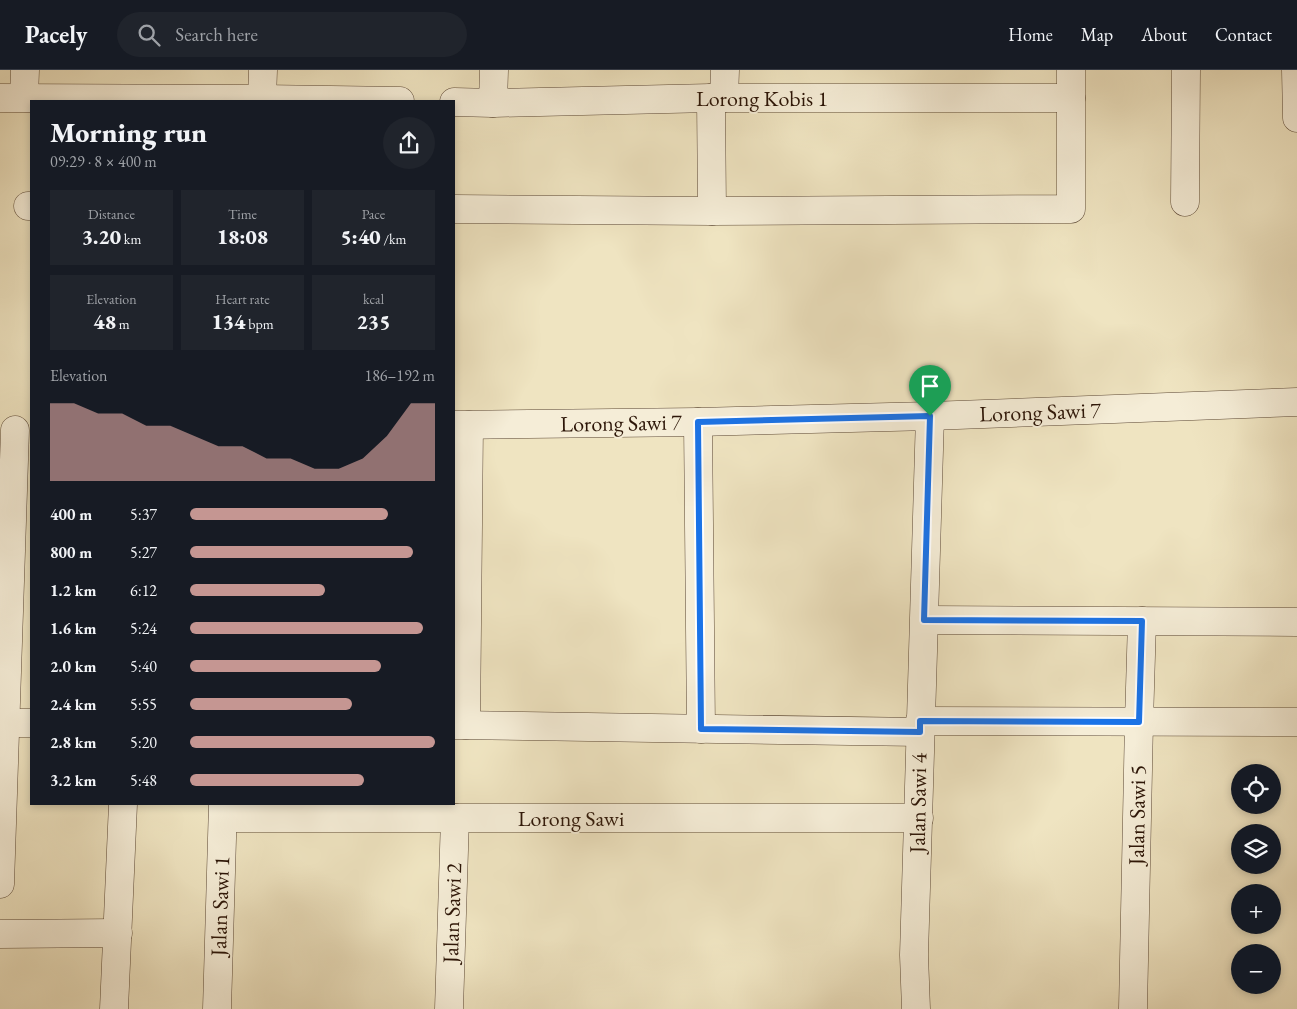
<!DOCTYPE html>
<meta charset="utf-8">
<style>
body{margin:0;font-family:"EB Garamond",serif;background:#20242c;color:#f1f3f6;height:100vh;display:flex;flex-direction:column;font-size:19px;white-space:nowrap}
*{box-sizing:border-box;margin:0}
p{font-size:16px;color:#9ea1a6}
.icon{flex:none;width:28px;height:28px;fill:none;stroke:currentColor;stroke-width:2;stroke-linecap:round;stroke-linejoin:round}
.map{position:relative;flex:1;overflow:hidden}
.panel{position:absolute;left:30px;top:30px;width:425px;height:705px;display:flex;flex-direction:column;background:#171b24;border-radius:0px;box-shadow:0 2px 8px #0003}
.panel>*{flex:none}
.tools{position:absolute;left:1231px;top:694px;display:grid;gap:10px}
.tools a{display:grid;place-items:center;width:50px;height:50px;border-radius:50%;background:#171b24;box-shadow:0 2px 8px #0003;font-size:25px}
.pin{position:absolute;display:grid;place-items:center;width:42px;height:42px;color:#fff;margin:-51px -21px;border-radius:50% 50% 50% 0;rotate:-45deg;box-shadow:0 0 5px #0007}
.pin .icon{rotate:45deg}
.round{display:grid;place-items:center;flex:none;width:52px;height:52px;border-radius:26px;background:#20242c}
.headline{display:flex;align-items:center;justify-content:space-between;height:85px;padding:0 20px}
h1{font-size:28px;font-weight:800;line-height:38px}
.metrics{display:grid;grid-template-columns:repeat(3,1fr);gap:8px;height:85px;padding:5px 20px}
.metrics div{display:grid;align-content:center;border-radius:0px;background:#20242c;text-align:center}
.metrics b{font-size:21px;font-weight:800}
.metrics small{font-size:14px;font-weight:400}
.metrics p{font-size:14px}
.chart{height:140px;padding:10px 20px}
.chart p{display:flex;justify-content:space-between}
.chart svg{width:100%;height:90px;margin-top:5px;fill:#c59692;opacity:.7}
ul{padding:0 20px;list-style:none;font-size:16px}
li{display:grid;grid-template-columns:80px 60px 1fr;align-items:center;height:38px}
li i{height:12px;border-radius:6px;background:#c59692}
header{display:flex;align-items:center;gap:30px;box-sizing:border-box;height:70px;padding:0 25px;background:#171b24;border-bottom:1px solid #363941}
header strong{font-size:24px}
nav{display:flex;gap:28px;margin-inline-start:auto;font-size:18px}
.search{width:350px;height:45px;background:#20242c;display:flex;align-items:center;gap:12px;box-sizing:border-box;padding:0 18px;border-radius:28px;color:#9ea1a6;font-size:19px}
.map>svg:first-child{display:block}
.lines{fill:none;stroke-linecap:round;stroke-linejoin:round}
.minor-casing{stroke:#5d4936;stroke-width:29}
.minor{stroke:#f5edd7;stroke-width:28}
.route-casing{stroke:#fff;stroke-width:10}
.route{stroke:#1a73e8;stroke-width:6}
.labels{text-anchor:middle;dominant-baseline:central;stroke-width:4;stroke-linejoin:round;paint-order:stroke}
.street-label{font-size:22px;fill:#2c1507;stroke:#f5edd7}
</style>
<header>
<strong>Pacely</strong>
<div class="search"><svg class="icon" aria-label="search" viewBox="0 0 24 24"><circle cx="10" cy="10" r="6"/><path d="M15 15l6 6"/></svg>Search here</div>
<nav><a>Home</a><a>Map</a><a>About</a><a>Contact</a></nav>
</header>
<div class="map">
<svg width="1297" height="939" viewBox="0 0 1297 939">
<rect width="100%" height="100%" fill="#efe4c1"/>
<filter id="stains"><feTurbulence type="fractalNoise" baseFrequency=".004" numOctaves="4"/><feColorMatrix values="0 0 0 0 .2 0 0 0 0 .09 0 0 0 0 .02 0 0 0 .5 -.17"/></filter>
<radialGradient id="worn" r=".72"><stop offset=".6" stop-color="#630" stop-opacity="0"/><stop offset="1" stop-color="#630" stop-opacity=".3"/></radialGradient>
<g class="lines">
<defs>
<g id="minor">
<polyline points="1296,0 1297,48"/>
<polyline points="24,27 25,0"/>
<polyline points="0,28 262,29 400,31"/>
<polyline points="711,28 712,141"/>
<polyline points="724,28 725,0"/>
<polyline points="262,29 263,0"/>
<polyline points="454,32 493,33 711,28 1071,28"/>
<polyline points="493,33 494,0"/>
<polyline points="1185,132 1186,0"/>
<polyline points="28,136 31,136"/>
<polyline points="454,139 712,141 1071,139 1071,0"/>
<polyline points="698,352 701,659"/>
<polyline points="454,355 698,352 930,346 1297,332"/>
<polyline points="925,550 1297,552"/>
<polyline points="920,651 1297,652"/>
<polyline points="4,653 31,653"/>
<polyline points="454,655 920,662"/>
<polyline points="466,655 469,355"/>
<polyline points="223,748 919,748"/>
<polyline points="0,814 15,360"/>
<polyline points="0,864 118,863"/>
<polyline points="114,939 123,734"/>
<polyline points="217,939 223,734"/>
<polyline points="449,939 455,748"/>
<polyline points="916,939 914,885 930,346"/>
<polyline points="1133,939 1139,652 1142,551"/>
</g>
</defs>
<!-- minor casing -->
<use href="#minor" class="minor-casing"/>
<!-- minor -->
<use href="#minor" class="minor"/>
</g>
<g class="lines">
<defs>
<polygon id="route" points="930,346 924,550 1142,551 1139,652 920,651 920,662 701,659 698,352"/>
</defs>
<!-- route casing -->
<use href="#route" class="route-casing"/>
<!-- route -->
<use href="#route" class="route"/>
</g>
<g class="labels">
<!-- street labels -->
<g class="street-label">
<text x="762" y="28">Lorong Kobis 1</text>
<text transform="translate(1040 342) rotate(-2)">Lorong Sawi 7</text>
<text transform="translate(621 353) rotate(-1)">Lorong Sawi 7</text>
<text transform="translate(918 733) rotate(-89)">Jalan Sawi 4</text>
<text transform="translate(1137 745) rotate(-89)">Jalan Sawi 5</text>
<text x="571" y="748">Lorong Sawi</text>
<text transform="translate(220 836) rotate(-88)">Jalan Sawi 1</text>
<text transform="translate(452 843) rotate(-88)">Jalan Sawi 2</text>
</g>
</g>
<rect width="100%" height="100%" filter="url(#stains)"/>
<rect width="100%" height="100%" fill="url(#worn)"/>
</svg>
<div class="tools">
<a><svg class="icon" aria-label="locate" viewBox="0 0 24 24"><circle cx="12" cy="12" r="6"/><path d="M12 2v4M12 18v4M2 12h4M18 12h4"/></svg></a>
<a><svg class="icon" aria-label="layers" viewBox="0 0 24 24"><path d="M12 4l9 5-9 5-9-5zM3 14l9 5 9-5"/></svg></a>
<a>+</a>
<a>−</a>
</div>
<div class="pin" style="left:930px;top:346px;background:#1e9e55"><svg class="icon" aria-label="arrive" viewBox="0 0 24 24"><path d="M6 21V4h12l-3 4 3 4H6"/></svg></div>
<section class="panel">
<div class="headline"><div><h1>Morning run</h1><p>09:29 · 8 × 400 m</p></div><a class="round"><svg class="icon" aria-label="share" viewBox="0 0 24 24"><path d="M12 15V3M7 8l5-5 5 5M5 13v7h14v-7"/></svg></a></div>
<div class="metrics">
<div><p>Distance</p><b>3.20<small> km</small></b></div>
<div><p>Time</p><b>18:08</b></div>
<div><p>Pace</p><b>5:40<small> /km</small></b></div>
</div>
<div class="metrics">
<div><p>Elevation</p><b>48<small> m</small></b></div>
<div><p>Heart rate</p><b>134<small> bpm</small></b></div>
<div><p>kcal</p><b>235</b></div>
</div>
<div class="chart"><p><span>Elevation</span>186–192 m</p>
<svg viewBox="0 0 160 44" preserveAspectRatio="none"><path d="M0 44V6L10 6L20 11L30 11L40 17L50 17L60 22L70 27L80 27L90 33L100 33L110 38L120 38L130 33L140 22L150 6L160 6V44z"/></svg>
</div>
<ul>
<li><b>400 m</b>5:37<i style="width:81%"></i></li>
<li><b>800 m</b>5:27<i style="width:91%"></i></li>
<li><b>1.2 km</b>6:12<i style="width:55%"></i></li>
<li><b>1.6 km</b>5:24<i style="width:95%"></i></li>
<li><b>2.0 km</b>5:40<i style="width:78%"></i></li>
<li><b>2.4 km</b>5:55<i style="width:66%"></i></li>
<li><b>2.8 km</b>5:20<i style="width:100%"></i></li>
<li><b>3.2 km</b>5:48<i style="width:71%"></i></li>
</ul>
</section>
</div>
